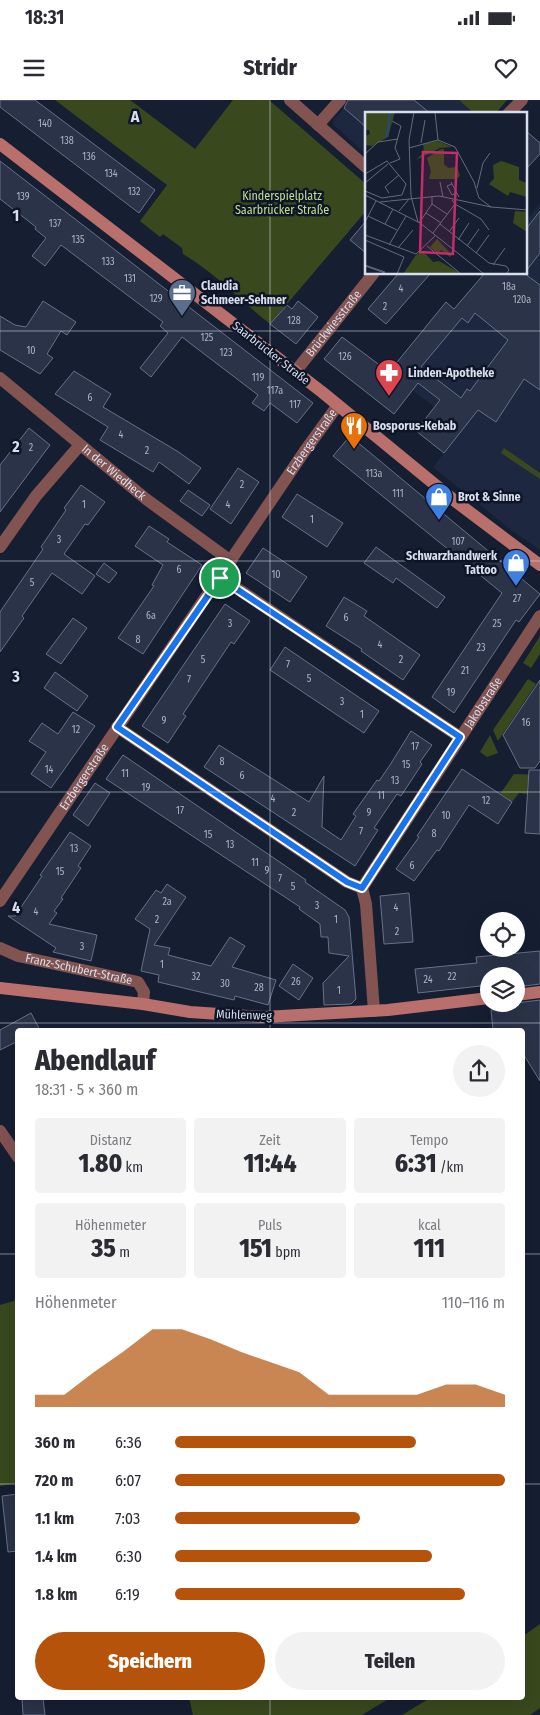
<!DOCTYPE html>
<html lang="de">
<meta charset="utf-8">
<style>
body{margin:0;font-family:"Fira Sans Condensed",sans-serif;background:#f2f2f3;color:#2b2b33;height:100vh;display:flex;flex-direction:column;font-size:19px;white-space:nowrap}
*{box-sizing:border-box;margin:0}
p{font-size:16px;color:#7c7c81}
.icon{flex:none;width:28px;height:28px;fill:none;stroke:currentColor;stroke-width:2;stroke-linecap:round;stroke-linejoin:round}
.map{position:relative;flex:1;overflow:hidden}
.details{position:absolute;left:15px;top:928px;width:510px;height:672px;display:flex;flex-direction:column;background:#fff;border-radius:5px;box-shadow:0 5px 20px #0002}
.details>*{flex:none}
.fabs{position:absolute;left:480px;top:812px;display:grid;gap:10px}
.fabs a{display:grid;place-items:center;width:45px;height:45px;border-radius:50%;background:#fff;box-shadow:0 5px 20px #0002;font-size:25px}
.pin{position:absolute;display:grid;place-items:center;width:42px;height:42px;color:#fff;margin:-21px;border:2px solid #fff;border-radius:50%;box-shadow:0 1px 5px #0007}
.round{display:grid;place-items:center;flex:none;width:52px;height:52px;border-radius:26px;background:#f2f2f3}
.overview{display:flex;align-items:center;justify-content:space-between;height:85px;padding:0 20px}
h1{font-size:28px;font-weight:800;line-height:38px}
.metrics{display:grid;grid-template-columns:repeat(3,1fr);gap:8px;height:85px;padding:5px 20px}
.metrics div{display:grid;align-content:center;border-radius:5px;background:#f2f2f3;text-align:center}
.metrics b{font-size:25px;font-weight:800}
.metrics small{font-size:14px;font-weight:400}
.metrics p{font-size:14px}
.chart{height:140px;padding:10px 20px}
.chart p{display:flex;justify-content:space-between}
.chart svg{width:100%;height:90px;margin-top:5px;fill:#b45309;opacity:.7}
.action{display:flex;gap:10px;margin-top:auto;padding:10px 20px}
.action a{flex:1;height:58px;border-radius:30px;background:#b45309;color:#fff;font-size:20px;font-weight:800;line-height:58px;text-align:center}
.action a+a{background:#f2f2f3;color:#2b2b33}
ul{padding:0 20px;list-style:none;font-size:16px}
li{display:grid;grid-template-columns:80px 60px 1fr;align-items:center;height:38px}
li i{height:12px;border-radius:6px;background:#b45309}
.status{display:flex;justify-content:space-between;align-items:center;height:35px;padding:0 25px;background:#fff;direction:ltr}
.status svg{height:14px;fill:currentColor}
header{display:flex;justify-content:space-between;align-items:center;height:65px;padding:0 20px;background:#fff;font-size:22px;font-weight:800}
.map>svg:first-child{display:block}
.built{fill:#1d2740}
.green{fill:#39491d}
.building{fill:#2a3348;stroke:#667189;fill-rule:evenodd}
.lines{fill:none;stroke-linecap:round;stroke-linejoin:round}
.street{stroke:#815351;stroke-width:12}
.secondary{stroke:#b9706c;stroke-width:12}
.route-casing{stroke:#fff;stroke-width:10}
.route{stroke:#1a73e8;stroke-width:6}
.grid{fill:none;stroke:#d8deec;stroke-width:1;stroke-opacity:0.55}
.labels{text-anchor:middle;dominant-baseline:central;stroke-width:5;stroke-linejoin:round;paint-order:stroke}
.number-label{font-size:10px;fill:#acb3c3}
.park-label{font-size:12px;fill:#c0de90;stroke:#0d1527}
.poi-label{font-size:12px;font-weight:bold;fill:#d8deec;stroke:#0d1527;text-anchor:start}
.street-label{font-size:12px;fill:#d8deec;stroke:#0d1527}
.inset-river{fill:none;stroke:#2b4871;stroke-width:2.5}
.inset-road{fill:none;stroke:#646b7c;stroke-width:1}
.view{fill:#c42c6a;fill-opacity:0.15;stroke:#c42c6a;stroke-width:2.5}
.inset-edge{fill:none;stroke:#d8deec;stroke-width:2.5}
.grid-label{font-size:16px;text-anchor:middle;font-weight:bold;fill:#d8deec;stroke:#0d1527;stroke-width:5;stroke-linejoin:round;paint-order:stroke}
</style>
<div class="status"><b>18:31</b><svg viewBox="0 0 49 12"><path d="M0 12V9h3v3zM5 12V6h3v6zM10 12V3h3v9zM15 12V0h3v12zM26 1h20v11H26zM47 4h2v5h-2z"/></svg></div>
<header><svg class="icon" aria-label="menu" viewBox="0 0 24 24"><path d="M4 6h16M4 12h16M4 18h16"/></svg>Stridr<svg class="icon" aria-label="heart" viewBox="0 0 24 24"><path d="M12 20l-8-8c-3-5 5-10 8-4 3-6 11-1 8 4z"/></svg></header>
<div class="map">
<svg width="540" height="1615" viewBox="0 0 540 1615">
<rect width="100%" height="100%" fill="#161e32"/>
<!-- built -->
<g class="built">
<polygon points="351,0 459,0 475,14 366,14 366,54 333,24 334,19"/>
<polygon points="540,103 540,450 511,430 433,367 463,329 389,272 446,202 454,209 484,174 526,174 526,121"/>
</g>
<!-- green -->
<g class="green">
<path d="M 55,0 L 130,0 L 195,49 L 233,0 L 269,0 L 366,84 L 366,111 L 270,224 C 241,201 215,173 183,154 L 182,148 L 163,134 L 160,137 L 140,121 L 167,85 Z"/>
<polygon points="459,0 507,0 495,14 475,14"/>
<polygon points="504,348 540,373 540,379 501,353"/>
<polygon points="540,536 540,554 531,568 523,563"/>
<polygon points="528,579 536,584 498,641 493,630"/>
<polygon points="490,635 498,653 487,657 480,652"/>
<polygon points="514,674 539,675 539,680 528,680 527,694 519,693 512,702 500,694"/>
<polygon points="17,1200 17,1383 0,1386 0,1205"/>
<polygon points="540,1524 540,1608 530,1615 402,1615 430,1598 522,1598 523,1536"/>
<polygon points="189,1598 390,1598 362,1615 193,1615"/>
</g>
<!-- building -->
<g class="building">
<polygon points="0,0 35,0 155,90 139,113 0,7"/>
<polygon points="348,0 414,0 431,14 366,14 366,27 344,8"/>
<polygon points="526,31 540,43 540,54 526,69"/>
<polygon points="0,61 313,303 297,323 270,303 264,311 252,303 258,295 182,237 151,277 140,268 168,233 160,226 163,222 61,145 45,166 32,156 46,138 35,129 36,127 0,99"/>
<polygon points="540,111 540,153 526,171 526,129"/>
<polygon points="366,121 366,153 350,140"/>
<polygon points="398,174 430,174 386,224 368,209"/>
<path d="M 484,174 L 525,174 L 540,185 L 540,290 L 524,279 L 496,322 L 478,310 L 444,353 L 416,331 L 440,300 L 418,283 L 394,314 L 324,259 L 342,237 L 389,272 L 446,202 L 454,209 ZM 475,213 L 508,240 L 470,291 L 467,289 L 461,298 L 421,267 L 462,218 L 468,223 Z"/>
<polygon points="43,201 76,222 67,235 61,231 47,254 53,258 40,274 0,250 0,216 15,225 26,227"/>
<polygon points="298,201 318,217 296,244 270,224 287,205 292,209"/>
<polygon points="74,271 111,294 103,307 177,351 201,368 189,384 159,362 153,372 100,340 108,327 55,294"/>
<polygon points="29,328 50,345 0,412 0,365"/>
<polygon points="350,336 540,494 519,522 516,520 454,613 432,597 502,493 333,356"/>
<polygon points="238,368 259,382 231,424 210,409"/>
<polygon points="81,385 105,402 88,425 85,424 64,454 95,476 82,494 52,473 22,516 24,518 0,552 0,512 43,449 41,447 66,410 64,408"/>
<polygon points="188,390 210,405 202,416 180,401"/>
<polygon points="297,394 343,423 327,447 282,417"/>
<polygon points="149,426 169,439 167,442 202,465 143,554 118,538 154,486 152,485 163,465 135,446"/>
<polygon points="376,447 445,497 437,508 396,478 393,483 364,463"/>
<polygon points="263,448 307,477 290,502 246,473"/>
<polygon points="104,463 117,473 109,483 96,474"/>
<polygon points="344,497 367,511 364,516 420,555 403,580 361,551 362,549 326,526"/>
<polygon points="225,504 250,521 234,544 231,542 183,614 186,616 168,643 142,626"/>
<polygon points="73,518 87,528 61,564 46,554"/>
<polygon points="285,547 379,611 364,633 270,570"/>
<polygon points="55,572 88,596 77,611 44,588"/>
<polygon points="540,580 540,661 535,668 520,668 503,635"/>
<polygon points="73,612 95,626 51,688 31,674 46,652 29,641 42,623 58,634"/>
<polygon points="411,631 432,645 420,662 422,664 401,696 397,694 374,728 378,730 355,766 204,667 219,645 309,702 324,676 322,727 341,740 356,716 353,714 377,680 379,681 390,665"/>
<polygon points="123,655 306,780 305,782 345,810 349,817 356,899 351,904 324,905 323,883 349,856 329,853 328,837 321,837 320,824 299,809 300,807 106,679"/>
<polygon points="462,669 512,702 498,724 469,705 439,751 437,750 414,781 396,769 419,737 417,736"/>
<polygon points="529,670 540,670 540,734 525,733"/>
<polygon points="95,683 110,693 88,726 73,715"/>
<polygon points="70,732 91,746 78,766 81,768 61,798 63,799 54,811 57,813 49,824 97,835 91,861 53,852 56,848 8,816 15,816 42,776 40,775"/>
<polygon points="167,784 186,797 154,845 170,848 168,855 211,866 230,837 245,846 232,867 276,880 268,905 235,896 234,900 158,882 159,875 141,871 150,829 135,819 156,790 161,793"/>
<polygon points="409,793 413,842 384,844 380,796"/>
<polygon points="540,851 540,884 516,887 516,876 489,876 489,885 418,893 415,869 477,863 476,857"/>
<polygon points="293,864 313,878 299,900 279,886"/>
<polygon points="540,900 540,981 522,952 522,930 493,930 491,910 516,907 516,903"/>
<polygon points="31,913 40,930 18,930 18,941 0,950 0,930"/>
<polygon points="18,1394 18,1451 8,1452 2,1396"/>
<polygon points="22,1598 43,1598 45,1615 23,1615"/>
</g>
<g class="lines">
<!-- street -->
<g class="street">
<polyline points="290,0 366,67"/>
<polyline points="508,14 522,0"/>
<polyline points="318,25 340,0"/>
<path id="s1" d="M 295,272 L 373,174"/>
<path id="s2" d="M 0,278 L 146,399 L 231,461"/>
<polyline points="0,447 36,396 80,345"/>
<polyline points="220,477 460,637"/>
<polyline points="117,627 347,782 362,788"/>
<path id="s3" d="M 0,801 L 304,352 L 338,305"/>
<path id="s4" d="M 0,848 L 18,856 L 138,882 L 144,892 L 143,904"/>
<path id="s5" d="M 374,911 L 366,804 L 362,788 L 540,516"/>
<polyline points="0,1031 18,1057"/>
</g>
<!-- secondary -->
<g class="secondary">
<polyline points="0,44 322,292 455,401 540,465"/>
<polyline points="0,888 143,904 190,912 264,917 388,910 489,898"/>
<polyline points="516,895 540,892"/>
</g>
</g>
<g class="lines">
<defs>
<polygon id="route" points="220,478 460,637 362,788 347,782 117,627"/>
</defs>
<!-- route casing -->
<use href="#route" class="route-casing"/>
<!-- route -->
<use href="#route" class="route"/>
</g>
<!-- grid -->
<path class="grid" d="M 270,0 L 270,930M 0,231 L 540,231M 0,461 L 540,461M 0,692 L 540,692M 0,923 L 540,923M 0,1154 L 18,1154M 522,1154 L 540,1154M 0,1384 L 18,1384M 522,1384 L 540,1384M 270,1598 L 270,1615"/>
<!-- icons -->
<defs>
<symbol id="office-pin" viewBox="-11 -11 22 30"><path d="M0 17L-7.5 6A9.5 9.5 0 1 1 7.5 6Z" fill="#5c6f8a" stroke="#0d1527"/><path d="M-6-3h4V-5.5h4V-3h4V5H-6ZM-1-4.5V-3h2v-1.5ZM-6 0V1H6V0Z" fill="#fff"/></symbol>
<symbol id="pharmacy-pin" viewBox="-11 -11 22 30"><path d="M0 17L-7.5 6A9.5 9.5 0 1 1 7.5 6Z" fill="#e0444e" stroke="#0d1527"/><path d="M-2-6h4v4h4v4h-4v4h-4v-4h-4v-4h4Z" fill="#fff"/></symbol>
<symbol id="restaurant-pin" viewBox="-11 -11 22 30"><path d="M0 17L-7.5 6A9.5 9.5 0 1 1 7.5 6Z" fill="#e8710a" stroke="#0d1527"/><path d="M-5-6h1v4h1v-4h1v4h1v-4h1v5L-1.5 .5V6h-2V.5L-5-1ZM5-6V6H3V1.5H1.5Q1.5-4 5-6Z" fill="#fff"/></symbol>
<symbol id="shop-pin" viewBox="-11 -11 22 30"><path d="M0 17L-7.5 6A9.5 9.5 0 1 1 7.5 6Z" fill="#3f7fe0" stroke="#0d1527"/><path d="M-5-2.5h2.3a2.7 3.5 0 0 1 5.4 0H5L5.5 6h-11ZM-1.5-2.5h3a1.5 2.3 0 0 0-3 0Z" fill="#fff"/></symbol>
</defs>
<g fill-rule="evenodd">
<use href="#office-pin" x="166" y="177" width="32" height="43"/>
<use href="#pharmacy-pin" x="373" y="257" width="32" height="43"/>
<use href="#restaurant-pin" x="338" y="310" width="32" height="43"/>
<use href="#shop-pin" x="423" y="381" width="32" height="43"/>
<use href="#shop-pin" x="500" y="447" width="32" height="43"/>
</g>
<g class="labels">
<!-- number labels -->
<g class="number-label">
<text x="45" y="24">140</text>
<text x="67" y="41">138</text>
<text x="89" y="57">136</text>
<text x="111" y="74">134</text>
<text x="134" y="92">132</text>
<text x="23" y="97">139</text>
<text x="55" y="124">137</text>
<text x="78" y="140">135</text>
<text x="108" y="162">133</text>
<text x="130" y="179">131</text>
<text x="509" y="187">18a</text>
<text x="401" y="189">4</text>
<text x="156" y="199">129</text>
<text x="522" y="200">120a</text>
<text x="385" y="207">2</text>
<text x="294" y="221">128</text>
<text x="207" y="238">125</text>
<text x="31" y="251">10</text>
<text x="226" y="253">123</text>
<text x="345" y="257">126</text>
<text x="258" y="278">119</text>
<text x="275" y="291">117a</text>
<text x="90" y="298">6</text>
<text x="295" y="305">117</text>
<text x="121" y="335">4</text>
<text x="31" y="348">2</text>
<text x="147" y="351">2</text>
<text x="374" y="374">113a</text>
<text x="242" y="385">2</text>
<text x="398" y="394">111</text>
<text x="84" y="405">1</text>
<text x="228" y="405">4</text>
<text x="312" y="420">1</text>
<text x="59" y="440">3</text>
<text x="458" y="442">107</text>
<text x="179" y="470">6</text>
<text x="276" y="475">10</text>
<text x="32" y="483">5</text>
<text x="517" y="499">27</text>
<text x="151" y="516">6a</text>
<text x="346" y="518">6</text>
<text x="230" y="524">3</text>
<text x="497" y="524">25</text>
<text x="138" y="540">8</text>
<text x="380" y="545">4</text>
<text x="481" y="548">23</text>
<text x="203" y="560">5</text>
<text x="401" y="560">2</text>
<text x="288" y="565">7</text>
<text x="465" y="571">21</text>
<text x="309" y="579">5</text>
<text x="189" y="580">7</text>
<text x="451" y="593">19</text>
<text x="342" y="602">3</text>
<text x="362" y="615">1</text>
<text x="164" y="621">9</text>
<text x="526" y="623">16</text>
<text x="76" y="630">12</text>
<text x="415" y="647">17</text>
<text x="222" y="662">8</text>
<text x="406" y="665">15</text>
<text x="49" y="670">14</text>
<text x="125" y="674">11</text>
<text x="242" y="676">6</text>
<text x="395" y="681">13</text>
<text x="146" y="688">19</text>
<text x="381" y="696">11</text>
<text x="273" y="699">4</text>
<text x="486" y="701">12</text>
<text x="180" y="711">17</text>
<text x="294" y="713">2</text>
<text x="369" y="713">9</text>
<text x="446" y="716">10</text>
<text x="361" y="732">7</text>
<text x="434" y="734">8</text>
<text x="208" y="735">15</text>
<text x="230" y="745">13</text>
<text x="74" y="749">13</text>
<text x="255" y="763">11</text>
<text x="412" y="766">6</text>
<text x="267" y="771">9</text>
<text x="60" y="772">15</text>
<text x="280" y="779">7</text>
<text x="293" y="787">5</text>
<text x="167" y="802">2a</text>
<text x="317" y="806">3</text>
<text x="396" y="808">4</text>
<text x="36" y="812">4</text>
<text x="157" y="820">2</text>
<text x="336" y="820">1</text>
<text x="397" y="832">2</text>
<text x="82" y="847">3</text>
<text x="162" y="865">1</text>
<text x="196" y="877">32</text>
<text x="452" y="877">22</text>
<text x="428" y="880">24</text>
<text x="296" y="882">26</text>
<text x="225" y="884">30</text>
<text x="259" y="888">28</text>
<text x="339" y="891">1</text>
</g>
<!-- park labels -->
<g class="park-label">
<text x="282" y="96">Kinderspielplatz<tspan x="282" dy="14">Saarbrücker Straße</tspan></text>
</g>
<!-- poi labels -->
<g class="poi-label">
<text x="201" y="186">Claudia<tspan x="201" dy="14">Schmeer-Sehmer</tspan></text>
<text x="408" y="273">Linden-Apotheke</text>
<text x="373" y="326">Bosporus-Kebab</text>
<text x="458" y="397">Brot &amp; Sinne</text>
<text x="497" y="456" text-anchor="end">Schwarzhandwerk<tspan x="497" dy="14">Tattoo</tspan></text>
</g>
<!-- street labels -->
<g class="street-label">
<text stroke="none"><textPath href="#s1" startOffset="62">Brückwiesstraße</textPath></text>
<text transform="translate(271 253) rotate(38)">Saarbrücker Straße</text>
<text stroke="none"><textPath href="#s3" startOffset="555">Erzbergerstraße</textPath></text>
<text stroke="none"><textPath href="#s2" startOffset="148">In der Wiedheck</textPath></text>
<text stroke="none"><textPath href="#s5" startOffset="345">Jakobstraße</textPath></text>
<text stroke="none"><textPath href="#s3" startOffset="150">Erzbergerstraße</textPath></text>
<text stroke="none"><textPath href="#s4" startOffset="82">Franz-Schubert-Straße</textPath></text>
<text transform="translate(244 915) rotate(2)">Mühlenweg</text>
</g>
</g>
<!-- overview -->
<g transform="translate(365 12)">
<rect width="162" height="162" fill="#161e32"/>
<path d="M 0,0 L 30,0 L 23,25 L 7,34 L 1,33 L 0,36 L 0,24 L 5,22 L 4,18 L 0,18 ZM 73,29 L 87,35 L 75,36 L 51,48 L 59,40 L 58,32 ZM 76,37 L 79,37 L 79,52 L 83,56 L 92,55 L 95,64 L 91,67 L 64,67 L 66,59 L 62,46 ZM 136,49 L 154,55 L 154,68 L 162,71 L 162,85 L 145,80 L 143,84 L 124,72 L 129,67 L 128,53 ZM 150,99 L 162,100 L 162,120 L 148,111 ZM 72,127 L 87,143 L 85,145 L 76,138 L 73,142 L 65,135 ZM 58,139 L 68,150 L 74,149 L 93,160 L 92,162 L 38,162 L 51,143 Z" fill="#39491d"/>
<path class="inset-river" d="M 22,25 L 25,0"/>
<path class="inset-road" d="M 49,0 L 44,28 L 46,84 L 53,110M 70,0 L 73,28M 56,31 L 60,8M 44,36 L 73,28 L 90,35 L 109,70 L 114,86 L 126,95M 0,42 L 13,30 L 33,27M 25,51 L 35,47 L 30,36 L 36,14 L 27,9M 0,62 L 22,49 L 41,72 L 37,83 L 17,86 L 0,79M 75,70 L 78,85M 86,70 L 94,85M 0,71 L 23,52M 87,72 L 82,74 L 87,83 L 92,80M 112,76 L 118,51 L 125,41M 24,81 L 20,75 L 34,63M 0,83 L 55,111 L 119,162M 15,90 L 74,84 L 126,95 L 163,98M 67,92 L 82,102M 90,92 L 116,107 L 124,118M 34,99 L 44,87M 61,101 L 76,111M 3,104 L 32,118M 0,110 L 11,89M 54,111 L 67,92 L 67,84M 20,112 L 28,97M 75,112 L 124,151 L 141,154 L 144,158 L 141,162M 84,120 L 94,106M 68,121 L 90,92 L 87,88M 0,123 L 51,142 L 70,124M 0,128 L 39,145 L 32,162M 93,128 L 104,111M 24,133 L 41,104M 62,134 L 96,162M 102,134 L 114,117M 33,136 L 48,118M 111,141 L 124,123M 0,153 L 20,160M 128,153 L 140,136M 0,154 L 20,161"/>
<path class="view" d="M 58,40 L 92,41 L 88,142 L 55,140 Z"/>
<rect width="162" height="162" class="inset-edge"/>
</g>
<g class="grid-label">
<text x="135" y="22">A</text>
<text x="16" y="121">1</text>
<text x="16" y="352">2</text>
<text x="16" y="582">3</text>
<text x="16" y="813">4</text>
</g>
</svg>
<div class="fabs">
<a><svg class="icon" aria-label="locate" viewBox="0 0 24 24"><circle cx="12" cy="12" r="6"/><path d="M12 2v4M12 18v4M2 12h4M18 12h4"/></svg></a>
<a><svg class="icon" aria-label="layers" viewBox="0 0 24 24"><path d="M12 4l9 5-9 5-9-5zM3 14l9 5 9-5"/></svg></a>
</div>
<div class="pin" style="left:220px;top:478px;background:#1e9e55"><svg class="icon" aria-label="arrive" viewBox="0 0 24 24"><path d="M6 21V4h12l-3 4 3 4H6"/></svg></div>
<section class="details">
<div class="overview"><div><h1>Abendlauf</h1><p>18:31 · 5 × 360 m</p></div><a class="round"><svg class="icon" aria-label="share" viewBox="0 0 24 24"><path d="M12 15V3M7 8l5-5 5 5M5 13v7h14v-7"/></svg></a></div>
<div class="metrics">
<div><p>Distanz</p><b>1.80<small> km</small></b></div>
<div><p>Zeit</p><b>11:44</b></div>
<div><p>Tempo</p><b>6:31<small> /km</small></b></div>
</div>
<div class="metrics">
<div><p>Höhenmeter</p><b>35<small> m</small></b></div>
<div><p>Puls</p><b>151<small> bpm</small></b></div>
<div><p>kcal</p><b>111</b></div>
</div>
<div class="chart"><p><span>Höhenmeter</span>110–116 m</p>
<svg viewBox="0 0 160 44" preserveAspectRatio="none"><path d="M0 44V38L10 38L20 27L30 17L40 6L50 6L60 11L70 17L80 22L90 27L100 38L110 38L120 38L130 38L140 33L150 33L160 38V44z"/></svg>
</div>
<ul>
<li><b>360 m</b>6:36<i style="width:73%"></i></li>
<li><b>720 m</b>6:07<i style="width:100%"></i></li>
<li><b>1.1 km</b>7:03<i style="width:56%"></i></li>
<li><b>1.4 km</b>6:30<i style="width:78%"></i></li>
<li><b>1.8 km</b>6:19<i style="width:88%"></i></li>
</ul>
<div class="action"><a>Speichern</a><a>Teilen</a></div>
</section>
</div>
